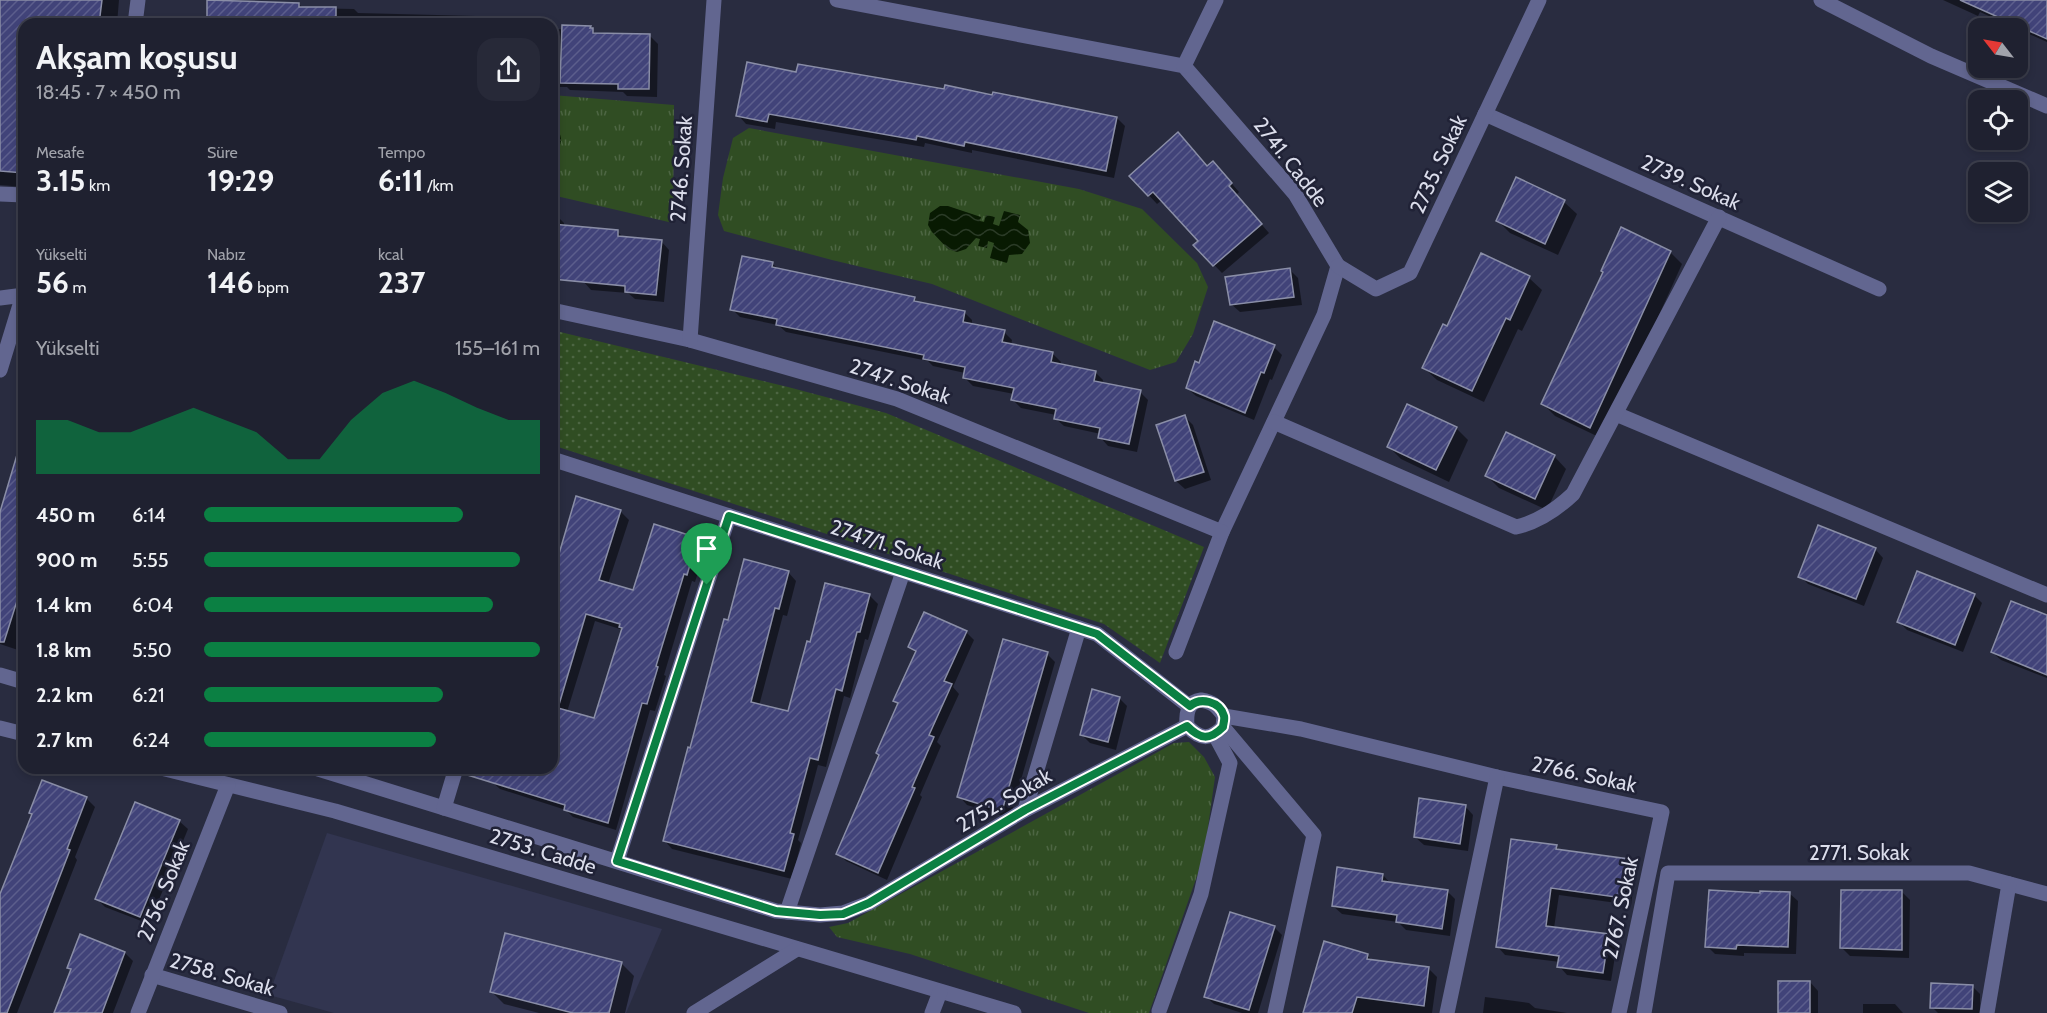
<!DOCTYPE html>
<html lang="tr">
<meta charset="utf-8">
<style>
body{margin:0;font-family:Cabin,sans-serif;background:#272938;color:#f1f3f6;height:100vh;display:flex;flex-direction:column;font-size:22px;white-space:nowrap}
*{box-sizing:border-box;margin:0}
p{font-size:20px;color:#a1a3ab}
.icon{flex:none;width:33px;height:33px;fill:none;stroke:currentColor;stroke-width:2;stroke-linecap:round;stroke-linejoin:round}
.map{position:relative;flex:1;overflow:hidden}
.drawer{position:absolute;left:18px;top:18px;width:540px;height:756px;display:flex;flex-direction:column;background:#1f2130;border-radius:18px;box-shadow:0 3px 9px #0003,0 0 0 2px #3c3e4c}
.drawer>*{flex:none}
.needle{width:39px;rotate:301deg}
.buttons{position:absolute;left:1968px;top:18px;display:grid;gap:12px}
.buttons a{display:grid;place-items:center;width:60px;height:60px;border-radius:12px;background:#1f2130;box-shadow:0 3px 9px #0003,0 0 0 2px #3c3e4c;font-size:30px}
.pin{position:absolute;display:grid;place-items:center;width:51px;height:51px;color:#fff;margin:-62px -26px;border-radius:50% 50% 50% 0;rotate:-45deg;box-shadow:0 0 6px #0007}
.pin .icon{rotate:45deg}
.round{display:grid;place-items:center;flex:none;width:63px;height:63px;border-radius:18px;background:#272938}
.overview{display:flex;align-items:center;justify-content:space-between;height:102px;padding:0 18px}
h1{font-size:33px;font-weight:800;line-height:45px}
.stats{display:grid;grid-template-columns:repeat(3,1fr);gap:9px;height:102px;padding:6px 18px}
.stats div{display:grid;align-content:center}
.stats b{font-size:30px;font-weight:800}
.stats small{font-size:16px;font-weight:400}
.stats p{font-size:16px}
.chart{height:168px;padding:12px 18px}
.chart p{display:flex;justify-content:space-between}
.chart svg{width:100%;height:108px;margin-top:6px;fill:#0b8043;opacity:.7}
ul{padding:0 18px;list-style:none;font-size:20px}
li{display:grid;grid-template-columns:96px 72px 1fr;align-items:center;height:45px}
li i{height:15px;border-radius:8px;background:#0b8043}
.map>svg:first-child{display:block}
.built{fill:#323550}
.grass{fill:url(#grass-tufts)}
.park{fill:url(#park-dots)}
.water{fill:url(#water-waves)}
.shadow{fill:#0007;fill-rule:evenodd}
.building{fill:url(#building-hatch);stroke:#8a8ea7;stroke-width:1.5;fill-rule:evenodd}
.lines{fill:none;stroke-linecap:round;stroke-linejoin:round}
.minor{stroke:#626690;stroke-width:15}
.route-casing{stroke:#fff;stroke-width:12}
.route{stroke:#0b8043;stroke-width:8}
.labels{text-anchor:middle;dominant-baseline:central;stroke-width:5;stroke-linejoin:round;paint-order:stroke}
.street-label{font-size:21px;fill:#dbddeb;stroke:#202236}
</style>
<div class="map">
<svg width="2047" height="1013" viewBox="0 0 2047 1013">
<defs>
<pattern id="grass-tufts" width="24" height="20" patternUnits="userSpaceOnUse" patternTransform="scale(1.5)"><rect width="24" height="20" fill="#304d23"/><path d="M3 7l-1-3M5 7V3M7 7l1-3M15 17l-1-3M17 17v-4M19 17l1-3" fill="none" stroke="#4d6643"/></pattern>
<pattern id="park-dots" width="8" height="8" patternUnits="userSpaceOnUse" patternTransform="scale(1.5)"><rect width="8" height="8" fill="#304d23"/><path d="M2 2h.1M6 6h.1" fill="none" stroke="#4d6643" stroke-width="1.8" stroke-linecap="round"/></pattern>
<pattern id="water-waves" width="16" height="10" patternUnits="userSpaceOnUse" patternTransform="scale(1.5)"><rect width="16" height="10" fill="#081a02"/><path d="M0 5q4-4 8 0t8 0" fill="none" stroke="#2b3b27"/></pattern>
<pattern id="building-hatch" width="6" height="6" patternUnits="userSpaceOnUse" patternTransform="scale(1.5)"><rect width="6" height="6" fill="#414379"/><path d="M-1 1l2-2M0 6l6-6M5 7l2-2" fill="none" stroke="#5c5e8c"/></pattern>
</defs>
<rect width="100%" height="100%" fill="#292c40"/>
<!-- built -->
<polygon class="built" points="327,833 662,929 626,1013 334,1013 269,995"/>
<!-- grass -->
<g class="grass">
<polygon points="552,95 674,105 673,223 552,195"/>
<polygon points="749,128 1079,189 1142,209 1197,263 1208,287 1193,334 1176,362 1150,370 932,284 832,260 724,231 718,215 723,178 733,138"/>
<polygon points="1189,742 1204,757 1215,777 1204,856 1149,1013 1089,1013 910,954 837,937 829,927 848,923 1174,743"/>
</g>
<!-- park -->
<polygon class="park" points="552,330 788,387 886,413 1204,547 1160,663 1104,624 552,445"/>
<!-- water -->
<g class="water">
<path d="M 552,128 L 559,132 C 563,140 561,148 552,152 Z"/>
<polygon points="940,206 948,206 981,217 980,221 984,222 986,215 995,217 993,224 999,226 1004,211 1020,215 1018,222 1028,230 1030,243 1022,254 1009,255 1007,263 990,258 994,243 988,241 987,248 978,246 980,239 976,238 966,249 957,252 948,249 932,232 928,225 930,213"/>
</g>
<!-- shadow -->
<g class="shadow">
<polygon points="0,0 119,0 117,24 24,24 24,187 0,185"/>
<polygon points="209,0 299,4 303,8 354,9 358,13 476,16 484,24 208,24"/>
<polygon points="1943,0 2047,0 2047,42 1980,12 1978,16"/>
<polygon points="552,29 592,30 597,35 650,36 658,44 657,97 627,96 623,92 570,90 567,87 552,87"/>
<polygon points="797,74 945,91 1117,118 1125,126 1114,178 972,150 972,153 925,143 924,147 776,122 775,129 746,124 738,115"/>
<polygon points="1208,168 1221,171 1239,192 1236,195 1269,233 1222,273 1195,245 1200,241 1162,200 1157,204 1131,176"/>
<polygon points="1517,179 1564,202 1577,214 1558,255 1510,233 1498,221"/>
<polygon points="552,215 556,215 564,223 564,226 618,232 624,238 661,241 669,250 664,302 635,299 628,293 591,290 583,281 552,275"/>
<polygon points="1670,252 1682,264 1603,439 1555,416 1543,404 1604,272"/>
<polygon points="772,263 779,270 914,298 919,303 964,312 972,320 972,325 1004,332 1012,340 1011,345 1053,354 1061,362 1060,365 1095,372 1103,380 1102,384 1140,392 1148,400 1137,452 1108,446 1100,437 1101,434 1064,426 1055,418 1056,415 1021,408 1013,400 1014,394 973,386 964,377 965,373 933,366 928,361 786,332 778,325 740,317 732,309"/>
<polygon points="1290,270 1298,278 1302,305 1240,312 1231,304"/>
<polygon points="1529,278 1542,290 1522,331 1518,329 1484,402 1437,380 1424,368 1447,328"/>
<polygon points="1274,347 1282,355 1272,380 1270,379 1254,420 1196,396 1187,388"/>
<polygon points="1185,417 1193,425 1211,480 1185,489 1176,481 1158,426"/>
<polygon points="24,423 24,652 0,644 0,518 22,445 18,442"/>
<polygon points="1456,428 1468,440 1449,482 1401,459 1389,447"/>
<polygon points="1554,456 1566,469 1547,510 1499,488 1487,476"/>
<path d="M 620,511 L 629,520 L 608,584 L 634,592 L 698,539 L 706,547 L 695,582 L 692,581 L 664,675 L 666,676 L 655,711 L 650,710 L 616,830 L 573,817 L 566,810 L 500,789 L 491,781 L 496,768 L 552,768 L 552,577 ZM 595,621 L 623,630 L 595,720 L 567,712 Z"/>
<polygon points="1875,549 1883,558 1864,606 1808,584 1800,576"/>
<polygon points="788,572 796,581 787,616 783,615 759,706 789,713 826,585 870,596 878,604 868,640 865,639 850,698 844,696 826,767 818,765 798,840 801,843 792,879 672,849 664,840 729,622"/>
<polygon points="1974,595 1982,603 1963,652 1907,630 1899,622"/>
<polygon points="2047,617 2047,678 2001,660 1992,652"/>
<polygon points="966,632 974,640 953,687 959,694 937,742 941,746 920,795 922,797 887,880 846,861 838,853 880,756 899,705 895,700 916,653 910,647"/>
<polygon points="1047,654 1055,662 1010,818 967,805 959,796"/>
<polygon points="1119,698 1127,706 1116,750 1090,743 1082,735"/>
<polygon points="416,768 439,768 437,774"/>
<polygon points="43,781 87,799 95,807 75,857 77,860 17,1013 0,1013 0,900 33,815 30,813"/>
<polygon points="1465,806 1473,815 1468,851 1424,845 1415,837"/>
<polygon points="179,821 188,829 149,924 105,907 97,899"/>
<polygon points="1556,846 1560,851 1628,860 1636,869 1631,905 1559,895 1554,928 1608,936 1617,944 1611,981 1567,975 1559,966 1560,962 1505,955 1497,946"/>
<polygon points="1383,875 1391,884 1447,891 1455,899 1450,936 1406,930 1398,922 1342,914 1333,906"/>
<polygon points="1902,892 1910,900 1909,958 1850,956 1842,948"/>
<polygon points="1789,893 1798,901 1796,954 1744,953 1744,956 1715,954 1707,946 1761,895"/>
<polygon points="1274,927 1282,935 1258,1013 1242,1013 1214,1004 1205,996"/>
<polygon points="125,953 133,961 113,1013 55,1013 72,970 69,967"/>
<polygon points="1367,955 1373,961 1429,969 1437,977 1432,1013 1305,1013"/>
<polygon points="621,963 634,976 625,1013 539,1013 504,1004 492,992"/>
<polygon points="1810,982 1818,991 1818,1013 1780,1013"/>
<polygon points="1972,986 1980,994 1980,1013 1938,1013 1932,1007"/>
<polygon points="1485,997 1529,1003 1535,1008 1567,1013 1483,1013"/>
<polygon points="1863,1004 1895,1004 1903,1013 1863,1013"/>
</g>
<!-- building -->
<g class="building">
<polygon points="0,0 102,0 99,24 24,24 24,173 0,171"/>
<polygon points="207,0 299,3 299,7 336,7 336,24 207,24"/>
<polygon points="1960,0 2047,0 2047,39"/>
<polygon points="562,25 591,26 590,28 593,28 593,33 650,34 649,89 618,89 618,84 560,83"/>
<polygon points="747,62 796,72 798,64 944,89 945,85 992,95 993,92 1117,117 1106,171 965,142 964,146 917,136 916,140 769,114 767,122 736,116"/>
<polygon points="1178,132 1207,166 1213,161 1232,183 1229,186 1262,224 1213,266 1193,245 1198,241 1153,192 1148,196 1129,176"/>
<polygon points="1516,177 1565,200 1545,244 1496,221"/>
<polygon points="552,224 618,230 618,236 662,240 656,295 625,292 625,286 552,279"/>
<polygon points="1621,227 1671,251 1590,428 1541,404 1603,272 1601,271"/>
<polygon points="1481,253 1530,276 1510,320 1506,318 1472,391 1422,368 1443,324 1447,326"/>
<polygon points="742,256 773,262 772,267 915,297 914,301 965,311 963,322 1005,330 1002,342 1053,352 1051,362 1096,371 1094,381 1141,390 1129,444 1098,438 1100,428 1054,419 1056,409 1011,400 1014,388 963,378 965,367 923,359 924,355 776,325 777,319 730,310"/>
<polygon points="1290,268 1294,297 1230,305 1225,277"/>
<polygon points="1214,321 1275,345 1264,373 1261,372 1245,413 1186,388 1195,361 1199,363"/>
<polygon points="1407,404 1457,427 1436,470 1387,447"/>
<polygon points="1185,415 1204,472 1175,481 1156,425"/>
<polygon points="1506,432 1555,455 1535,499 1485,476"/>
<polygon points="19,448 24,449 24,579 4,642 0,642 0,512"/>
<path d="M 576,496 L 621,510 L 599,580 L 633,590 L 654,524 L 698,538 L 687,575 L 684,574 L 656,666 L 658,667 L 647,704 L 642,703 L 608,823 L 564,810 L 565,805 L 464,774 L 465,768 L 552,768 L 552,563 L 556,564 ZM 586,614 L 620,624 L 619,627 L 622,628 L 594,718 L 558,708 Z"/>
<polygon points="1818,525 1876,548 1856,599 1798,577"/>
<polygon points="744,559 789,571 779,609 775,608 751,702 788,711 807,641 810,642 825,583 870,594 860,632 857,632 842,691 836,689 818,760 810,758 790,833 794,834 784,871 663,841 688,747 690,748 724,619 728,620"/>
<polygon points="1917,571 1975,594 1955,645 1897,622"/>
<polygon points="2011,601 2047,615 2047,675 1991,652"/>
<polygon points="924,612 967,631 944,681 952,684 929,735 934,737 912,787 915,788 878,873 836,854 879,755 876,753 898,703 893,701 916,651 908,647"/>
<polygon points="1003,639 1048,652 1002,811 957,797"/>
<polygon points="1092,689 1120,697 1108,742 1080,735"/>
<polygon points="42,780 87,797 67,849 70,850 7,1013 0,1013 0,894 32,814 29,813"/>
<polygon points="1419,798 1466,805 1460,844 1414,837"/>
<polygon points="135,802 180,820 140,917 95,899"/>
<polygon points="1511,839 1557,845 1556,849 1629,859 1623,898 1551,888 1546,926 1609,934 1603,973 1557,967 1559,956 1496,947"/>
<polygon points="1337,867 1383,874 1382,881 1448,890 1442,929 1396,922 1397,915 1332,906"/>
<polygon points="1709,890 1760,893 1760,891 1790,892 1788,947 1737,945 1736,949 1705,947"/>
<polygon points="1841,890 1902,890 1902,950 1840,948"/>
<polygon points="1230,912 1275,926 1249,1010 1204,997"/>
<polygon points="505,933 622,962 609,1013 573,1013 490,992"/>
<polygon points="80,934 125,952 102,1013 54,1013 71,969 67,968"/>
<polygon points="1324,941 1368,954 1367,959 1429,967 1424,1006 1357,997 1352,1013 1303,1013"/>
<rect x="1778" y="981" width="32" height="32"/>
<polygon points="1931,983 1973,985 1972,1009 1930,1008"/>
</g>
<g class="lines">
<!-- minor -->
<g class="minor">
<polyline points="837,0 1184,66 1295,194 1338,266 1324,315 1222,532 1176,652"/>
<polyline points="1821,0 1931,56 2047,106"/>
<polyline points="135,24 138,0"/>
<polyline points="1184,66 1216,0"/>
<polyline points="1485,114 1879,289"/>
<polyline points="0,194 24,195"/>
<polyline points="1338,266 1376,289 1410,273 1539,0"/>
<polyline points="0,298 24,295"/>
<polyline points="552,310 690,340 897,399 1222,532"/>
<polyline points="690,340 714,0"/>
<polyline points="0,370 23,295"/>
<polyline points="1616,414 2047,595"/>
<path d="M 1274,422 L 1516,527 C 1538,522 1556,510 1573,494 L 1719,217"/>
<polyline points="552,459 1097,634 1189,706"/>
<polyline points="0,675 24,682"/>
<path d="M 1201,700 C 1213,702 1217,706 1224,716 L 1223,727 C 1209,741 1200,739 1187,726 C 1186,714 1187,702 1201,700 Z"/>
<polyline points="1224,716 1301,729 1497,777 1662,812 1619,1013"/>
<polyline points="1223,727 1314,835 1275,1013"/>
<polyline points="0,728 24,734"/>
<polyline points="161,768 335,811 1014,1013"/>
<polyline points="315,768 776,911 820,915 843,913 869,903 1025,810 1187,726"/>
<polyline points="444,808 456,768"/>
<polyline points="1025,810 1079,628"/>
<polyline points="617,861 729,516"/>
<polyline points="787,912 903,572"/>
<polyline points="152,975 280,1013"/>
<polyline points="1159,1011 1201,894 1230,763 1215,735"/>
<polyline points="138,1013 228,785"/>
<polyline points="694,1013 797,949"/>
<polyline points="932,1013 940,992"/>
<polyline points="1447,1013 1497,777"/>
<polyline points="1644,1013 1668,873 1969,873 2047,894"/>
<polyline points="1987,1013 2009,884"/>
</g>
</g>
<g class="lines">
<defs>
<path id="route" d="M 729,516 L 1097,634 L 1190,706 C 1200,697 1220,701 1224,716 C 1225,720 1223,724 1223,727 C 1209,741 1200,739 1187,726 L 1025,810 L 869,903 L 843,914 L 820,915 L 776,911 L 617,861 Z"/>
</defs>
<!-- route casing -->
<use href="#route" class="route-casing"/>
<!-- route -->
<use href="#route" class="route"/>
</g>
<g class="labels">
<!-- street labels -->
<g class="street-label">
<text transform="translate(1291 162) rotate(52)">2741. Cadde</text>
<text transform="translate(1438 164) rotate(-65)">2735. Sokak</text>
<text transform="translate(681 169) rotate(-86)">2746. Sokak</text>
<text transform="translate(1691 182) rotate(24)">2739. Sokak</text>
<text transform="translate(900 381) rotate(18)">2747. Sokak</text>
<text transform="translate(887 544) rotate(18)">2747/1. Sokak</text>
<text transform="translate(1584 774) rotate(12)">2766. Sokak</text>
<text transform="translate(1004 800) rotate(-30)">2752. Sokak</text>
<text transform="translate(543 851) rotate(17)">2753. Cadde</text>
<text x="1859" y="852">2771. Sokak</text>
<text transform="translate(163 891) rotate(-68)">2756. Sokak</text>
<text transform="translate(1620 908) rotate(-78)">2767. Sokak</text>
<text transform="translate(222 974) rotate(16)">2758. Sokak</text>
</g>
</g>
</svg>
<div class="buttons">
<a><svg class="needle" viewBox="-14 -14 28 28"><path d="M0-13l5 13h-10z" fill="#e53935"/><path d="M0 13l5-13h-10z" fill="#a1a3ab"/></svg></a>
<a><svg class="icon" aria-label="locate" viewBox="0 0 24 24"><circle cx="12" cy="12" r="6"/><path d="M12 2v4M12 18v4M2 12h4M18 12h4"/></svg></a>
<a><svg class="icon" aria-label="layers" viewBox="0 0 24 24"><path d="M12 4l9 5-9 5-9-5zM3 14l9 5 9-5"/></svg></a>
</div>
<div class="pin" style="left:707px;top:585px;background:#1e9e55"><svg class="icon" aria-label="arrive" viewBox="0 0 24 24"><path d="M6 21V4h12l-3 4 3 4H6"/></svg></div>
<section class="drawer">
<div class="overview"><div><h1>Akşam koşusu</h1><p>18:45 · 7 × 450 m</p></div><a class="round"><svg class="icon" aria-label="share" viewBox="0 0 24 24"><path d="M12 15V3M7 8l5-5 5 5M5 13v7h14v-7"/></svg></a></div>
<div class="stats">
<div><p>Mesafe</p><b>3.15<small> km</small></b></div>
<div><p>Süre</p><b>19:29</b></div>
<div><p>Tempo</p><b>6:11<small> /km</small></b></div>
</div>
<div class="stats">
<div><p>Yükselti</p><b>56<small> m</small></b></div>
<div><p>Nabız</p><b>146<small> bpm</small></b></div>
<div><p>kcal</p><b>237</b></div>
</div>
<div class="chart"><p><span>Yükselti</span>155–161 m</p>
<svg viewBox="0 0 160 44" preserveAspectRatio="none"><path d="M0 44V22L10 22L20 27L30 27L40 22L50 17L60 22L70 27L80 38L90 38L100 22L110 11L120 6L130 11L140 17L150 22L160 22V44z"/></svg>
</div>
<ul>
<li><b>450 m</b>6:14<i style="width:77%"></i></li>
<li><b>900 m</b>5:55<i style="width:94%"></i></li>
<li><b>1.4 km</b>6:04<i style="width:86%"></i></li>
<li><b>1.8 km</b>5:50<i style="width:100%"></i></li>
<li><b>2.2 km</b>6:21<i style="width:71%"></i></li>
<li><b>2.7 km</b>6:24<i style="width:69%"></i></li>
</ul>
</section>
</div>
